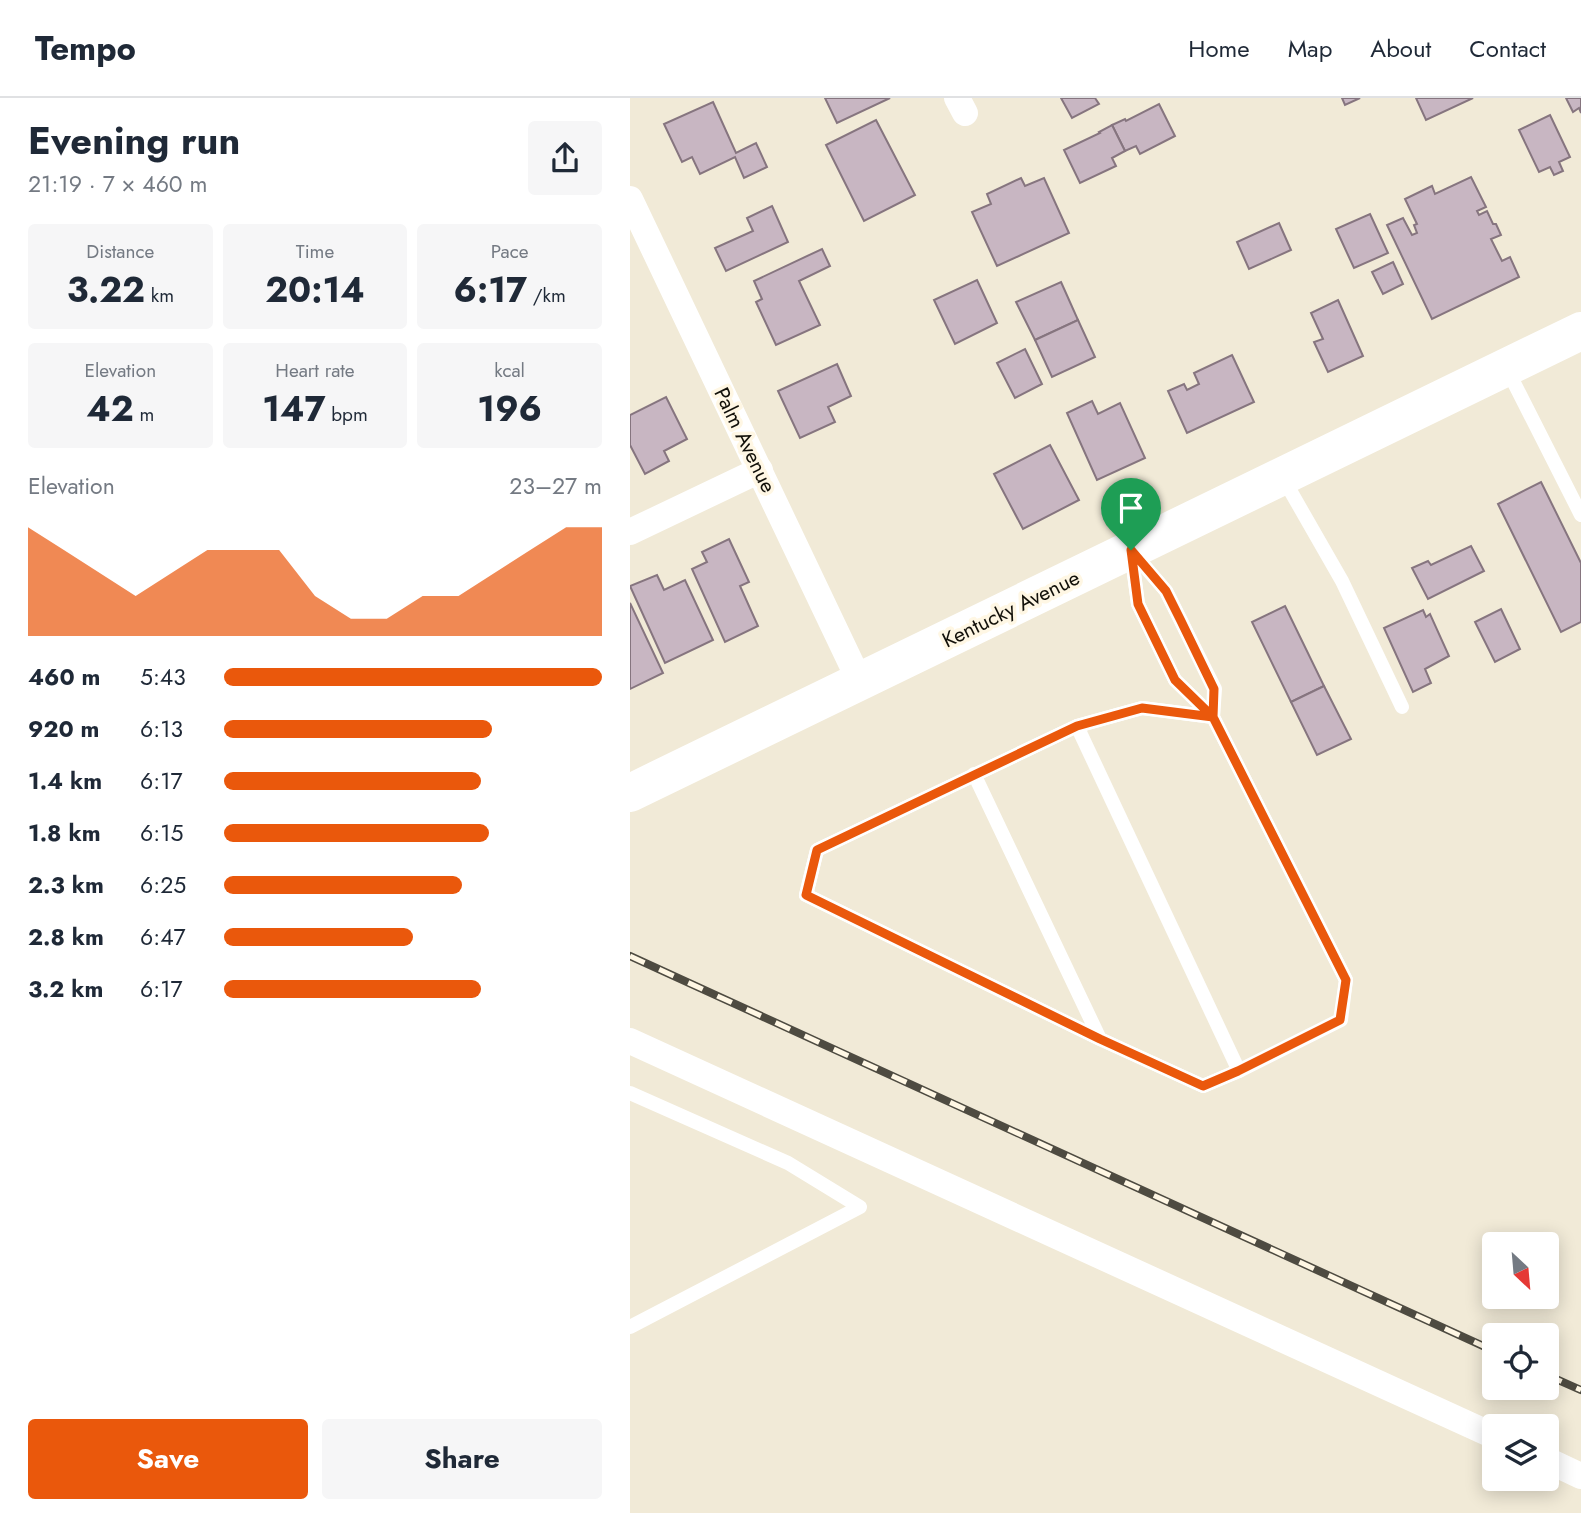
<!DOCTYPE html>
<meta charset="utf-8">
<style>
body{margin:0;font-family:Jost,sans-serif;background:#f6f6f7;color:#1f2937;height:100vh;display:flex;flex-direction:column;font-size:26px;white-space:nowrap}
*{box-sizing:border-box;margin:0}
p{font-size:23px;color:#747a83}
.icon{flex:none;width:38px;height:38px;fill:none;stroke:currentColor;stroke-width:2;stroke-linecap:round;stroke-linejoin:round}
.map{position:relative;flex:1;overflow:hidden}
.panel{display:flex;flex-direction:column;background:#fff;width:630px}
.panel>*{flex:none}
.needle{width:46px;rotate:154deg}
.buttons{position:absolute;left:852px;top:1134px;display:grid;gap:14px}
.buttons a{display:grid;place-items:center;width:77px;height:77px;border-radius:7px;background:#fff;box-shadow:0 4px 18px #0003;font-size:35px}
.pin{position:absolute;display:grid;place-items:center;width:60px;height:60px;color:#fff;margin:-72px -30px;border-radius:50% 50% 50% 0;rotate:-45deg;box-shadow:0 0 7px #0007}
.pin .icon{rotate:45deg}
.round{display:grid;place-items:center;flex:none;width:74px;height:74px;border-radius:7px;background:#f6f6f7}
.summary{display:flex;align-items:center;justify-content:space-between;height:119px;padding:0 28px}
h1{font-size:38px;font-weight:700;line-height:52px}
.stats{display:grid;grid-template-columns:repeat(3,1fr);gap:10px;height:119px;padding:7px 28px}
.stats div{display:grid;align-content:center;border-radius:7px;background:#f6f6f7;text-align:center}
.stats b{font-size:35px;font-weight:700}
.stats small{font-size:19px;font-weight:400}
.stats p{font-size:19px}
.chart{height:196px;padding:14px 28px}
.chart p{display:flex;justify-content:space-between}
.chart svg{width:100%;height:126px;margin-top:7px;fill:#ea580c;opacity:.7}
.button{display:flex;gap:14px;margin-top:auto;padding:14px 28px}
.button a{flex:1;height:80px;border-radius:7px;background:#ea580c;color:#fff;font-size:28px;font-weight:700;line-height:80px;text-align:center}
.button a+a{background:#f6f6f7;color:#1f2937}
ul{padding:0 28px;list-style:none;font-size:23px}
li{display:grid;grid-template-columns:112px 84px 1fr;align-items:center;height:52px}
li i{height:18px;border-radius:9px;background:#ea580c}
header{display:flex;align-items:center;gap:42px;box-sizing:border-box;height:98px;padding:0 35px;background:#fff;border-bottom:2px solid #e0e1e3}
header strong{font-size:33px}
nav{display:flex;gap:38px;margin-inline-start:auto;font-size:24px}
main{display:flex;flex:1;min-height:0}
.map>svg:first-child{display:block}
.building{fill:#c8b6c2;stroke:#86757f;stroke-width:2}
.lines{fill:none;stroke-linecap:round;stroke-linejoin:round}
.lane{stroke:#fff;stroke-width:14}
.street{stroke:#fff;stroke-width:26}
.secondary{stroke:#fff;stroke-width:38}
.rail-casing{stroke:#4e4b41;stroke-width:8}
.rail{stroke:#fff7e4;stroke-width:5;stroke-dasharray:16;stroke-linecap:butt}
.route-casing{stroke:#fff;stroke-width:14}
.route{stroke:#ea580c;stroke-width:9}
.labels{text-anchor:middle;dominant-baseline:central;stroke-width:7;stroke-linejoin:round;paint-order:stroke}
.street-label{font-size:21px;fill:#121009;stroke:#fff7e4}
</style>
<header>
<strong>Tempo</strong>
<nav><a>Home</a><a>Map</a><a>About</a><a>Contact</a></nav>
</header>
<main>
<section class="panel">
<div class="summary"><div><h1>Evening run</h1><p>21:19 · 7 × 460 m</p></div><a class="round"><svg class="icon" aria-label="share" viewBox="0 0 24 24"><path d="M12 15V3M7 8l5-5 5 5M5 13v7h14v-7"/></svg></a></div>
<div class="stats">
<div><p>Distance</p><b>3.22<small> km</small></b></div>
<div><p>Time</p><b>20:14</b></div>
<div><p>Pace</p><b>6:17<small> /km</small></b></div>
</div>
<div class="stats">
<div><p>Elevation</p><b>42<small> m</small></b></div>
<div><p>Heart rate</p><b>147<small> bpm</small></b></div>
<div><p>kcal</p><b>196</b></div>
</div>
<div class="chart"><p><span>Elevation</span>23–27 m</p>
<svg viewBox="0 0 160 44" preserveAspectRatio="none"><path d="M0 44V6L10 14L20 22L30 30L40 22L50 14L60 14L70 14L80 30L90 38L100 38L110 30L120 30L130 22L140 14L150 6L160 6V44z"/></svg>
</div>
<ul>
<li><b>460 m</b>5:43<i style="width:100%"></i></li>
<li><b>920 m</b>6:13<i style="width:71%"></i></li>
<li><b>1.4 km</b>6:17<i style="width:68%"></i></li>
<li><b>1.8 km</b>6:15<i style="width:70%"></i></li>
<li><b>2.3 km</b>6:25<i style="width:63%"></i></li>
<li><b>2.8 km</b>6:47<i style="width:50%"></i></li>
<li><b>3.2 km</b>6:17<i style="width:68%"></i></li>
</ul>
<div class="button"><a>Save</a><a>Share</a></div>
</section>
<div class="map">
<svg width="951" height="1415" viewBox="0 0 951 1415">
<rect width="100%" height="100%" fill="#f1ead7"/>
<!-- building -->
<g class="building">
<polygon points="195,0 260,0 207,25"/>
<polygon points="431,0 465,0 469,6 442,20"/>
<polygon points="712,0 730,0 715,7"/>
<polygon points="786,0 843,0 796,22"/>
<polygon points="936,0 951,0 951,15 949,10 943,14"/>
<polygon points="83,4 106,55 126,45 137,69 114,80 105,59 70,76 62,59 52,64 34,26"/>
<polygon points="529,6 545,38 510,56 506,48 495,53 482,27 495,21 496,23"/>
<polygon points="920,17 940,59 929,64 933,73 924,77 920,69 909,74 889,32"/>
<polygon points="246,22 285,97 234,123 196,47"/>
<polygon points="482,27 495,53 482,60 486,68 450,85 434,52 470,35 469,34"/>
<polygon points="841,79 856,109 847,113 849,117 857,113 863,126 866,126 871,137 861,141 872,163 880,159 889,179 802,221 757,127 773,120 782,137 787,135 784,127 787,126 775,101 802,88 805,96"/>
<polygon points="391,80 395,88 414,80 439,135 367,168 342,114 361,106 357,96"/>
<polygon points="142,108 158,144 96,173 85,150 123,133 117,120"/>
<polygon points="740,116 758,155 724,170 706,131"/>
<polygon points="649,125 661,152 619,171 607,144"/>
<polygon points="192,151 200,168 169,183 190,227 146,247 126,204 132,201 124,183"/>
<polygon points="763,164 773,186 753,196 742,174"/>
<polygon points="347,182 367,225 325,246 304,202"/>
<polygon points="431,184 448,222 405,242 386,204"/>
<polygon points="708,202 733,258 698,274 684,244 693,241 681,215"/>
<polygon points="448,222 465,259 422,279 405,242"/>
<polygon points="395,251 412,286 385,300 367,265"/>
<polygon points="602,257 624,304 557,335 538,293 554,286 557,292 569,286 564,275"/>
<polygon points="207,266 221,298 198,309 205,324 170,340 148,293"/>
<polygon points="36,299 57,341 34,353 39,363 15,376 0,347 0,317"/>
<polygon points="462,303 468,316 490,305 515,360 467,382 437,315"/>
<polygon points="420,347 449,402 393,431 364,376"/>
<polygon points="911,384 951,465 951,524 931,534 868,406"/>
<polygon points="99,441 119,484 110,488 128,528 95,544 62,471 77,464 72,454"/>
<polygon points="841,448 854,473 798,501 782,470 798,463 801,467"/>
<polygon points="27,477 34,492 55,482 83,542 35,565 0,488"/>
<polygon points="0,505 33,575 0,591"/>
<polygon points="655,508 694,588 661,604 622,524"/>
<polygon points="871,511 890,551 865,564 845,524"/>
<polygon points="793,512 796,519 800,516 819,558 795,571 801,585 783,594 754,530"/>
<polygon points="694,588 721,641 687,657 661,604"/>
</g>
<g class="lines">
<!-- lane -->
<g class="lane">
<polyline points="877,271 951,417"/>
<polyline points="653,380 712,483 772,609"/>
<polyline points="501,453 536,493 585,591 583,619 512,610 447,628 187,752 176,797 470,941 573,988 609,973 711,922 716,882 583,619 545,582 508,506 501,454"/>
<polyline points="447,628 609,973"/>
<polyline points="344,676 470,941"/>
<polyline points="0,995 158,1065 230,1109 0,1229"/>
</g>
<!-- street -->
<g class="street">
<polyline points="327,0 335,15"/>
<polyline points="0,101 230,584"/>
<polyline points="0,434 130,372"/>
<polyline points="0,943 864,1338"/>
<polyline points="917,1362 951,1378"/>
</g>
<!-- secondary -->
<polyline class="secondary" points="0,695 951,233"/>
<defs>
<g id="rail">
<polyline points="0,858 864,1253"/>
<polyline points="917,1277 951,1292"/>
</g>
</defs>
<!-- rail casing -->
<use href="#rail" class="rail-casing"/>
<!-- rail -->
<use href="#rail" class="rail"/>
</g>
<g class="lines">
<defs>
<polyline id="route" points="501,452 536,493 551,523 584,591 583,619 512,610 447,628 187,752 176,797 470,941 573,988 608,973 710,922 716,882 583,619 545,582 508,506 501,452"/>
</defs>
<!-- route casing -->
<use href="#route" class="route-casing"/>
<!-- route -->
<use href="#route" class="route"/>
</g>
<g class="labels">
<!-- street labels -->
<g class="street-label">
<text transform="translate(115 342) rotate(64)">Palm Avenue</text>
<text transform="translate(381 511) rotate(-26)">Kentucky Avenue</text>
</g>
</g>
</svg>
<div class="buttons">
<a><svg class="needle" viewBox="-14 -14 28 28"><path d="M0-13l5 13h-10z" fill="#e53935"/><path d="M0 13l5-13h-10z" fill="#747a83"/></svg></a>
<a><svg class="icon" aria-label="locate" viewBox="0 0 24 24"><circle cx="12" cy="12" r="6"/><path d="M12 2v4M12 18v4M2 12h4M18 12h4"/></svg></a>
<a><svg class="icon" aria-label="layers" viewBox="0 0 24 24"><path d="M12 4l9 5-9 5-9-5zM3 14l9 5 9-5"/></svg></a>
</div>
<div class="pin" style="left:501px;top:452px;background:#1e9e55"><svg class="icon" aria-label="arrive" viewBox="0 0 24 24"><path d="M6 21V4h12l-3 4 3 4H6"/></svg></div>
</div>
</main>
